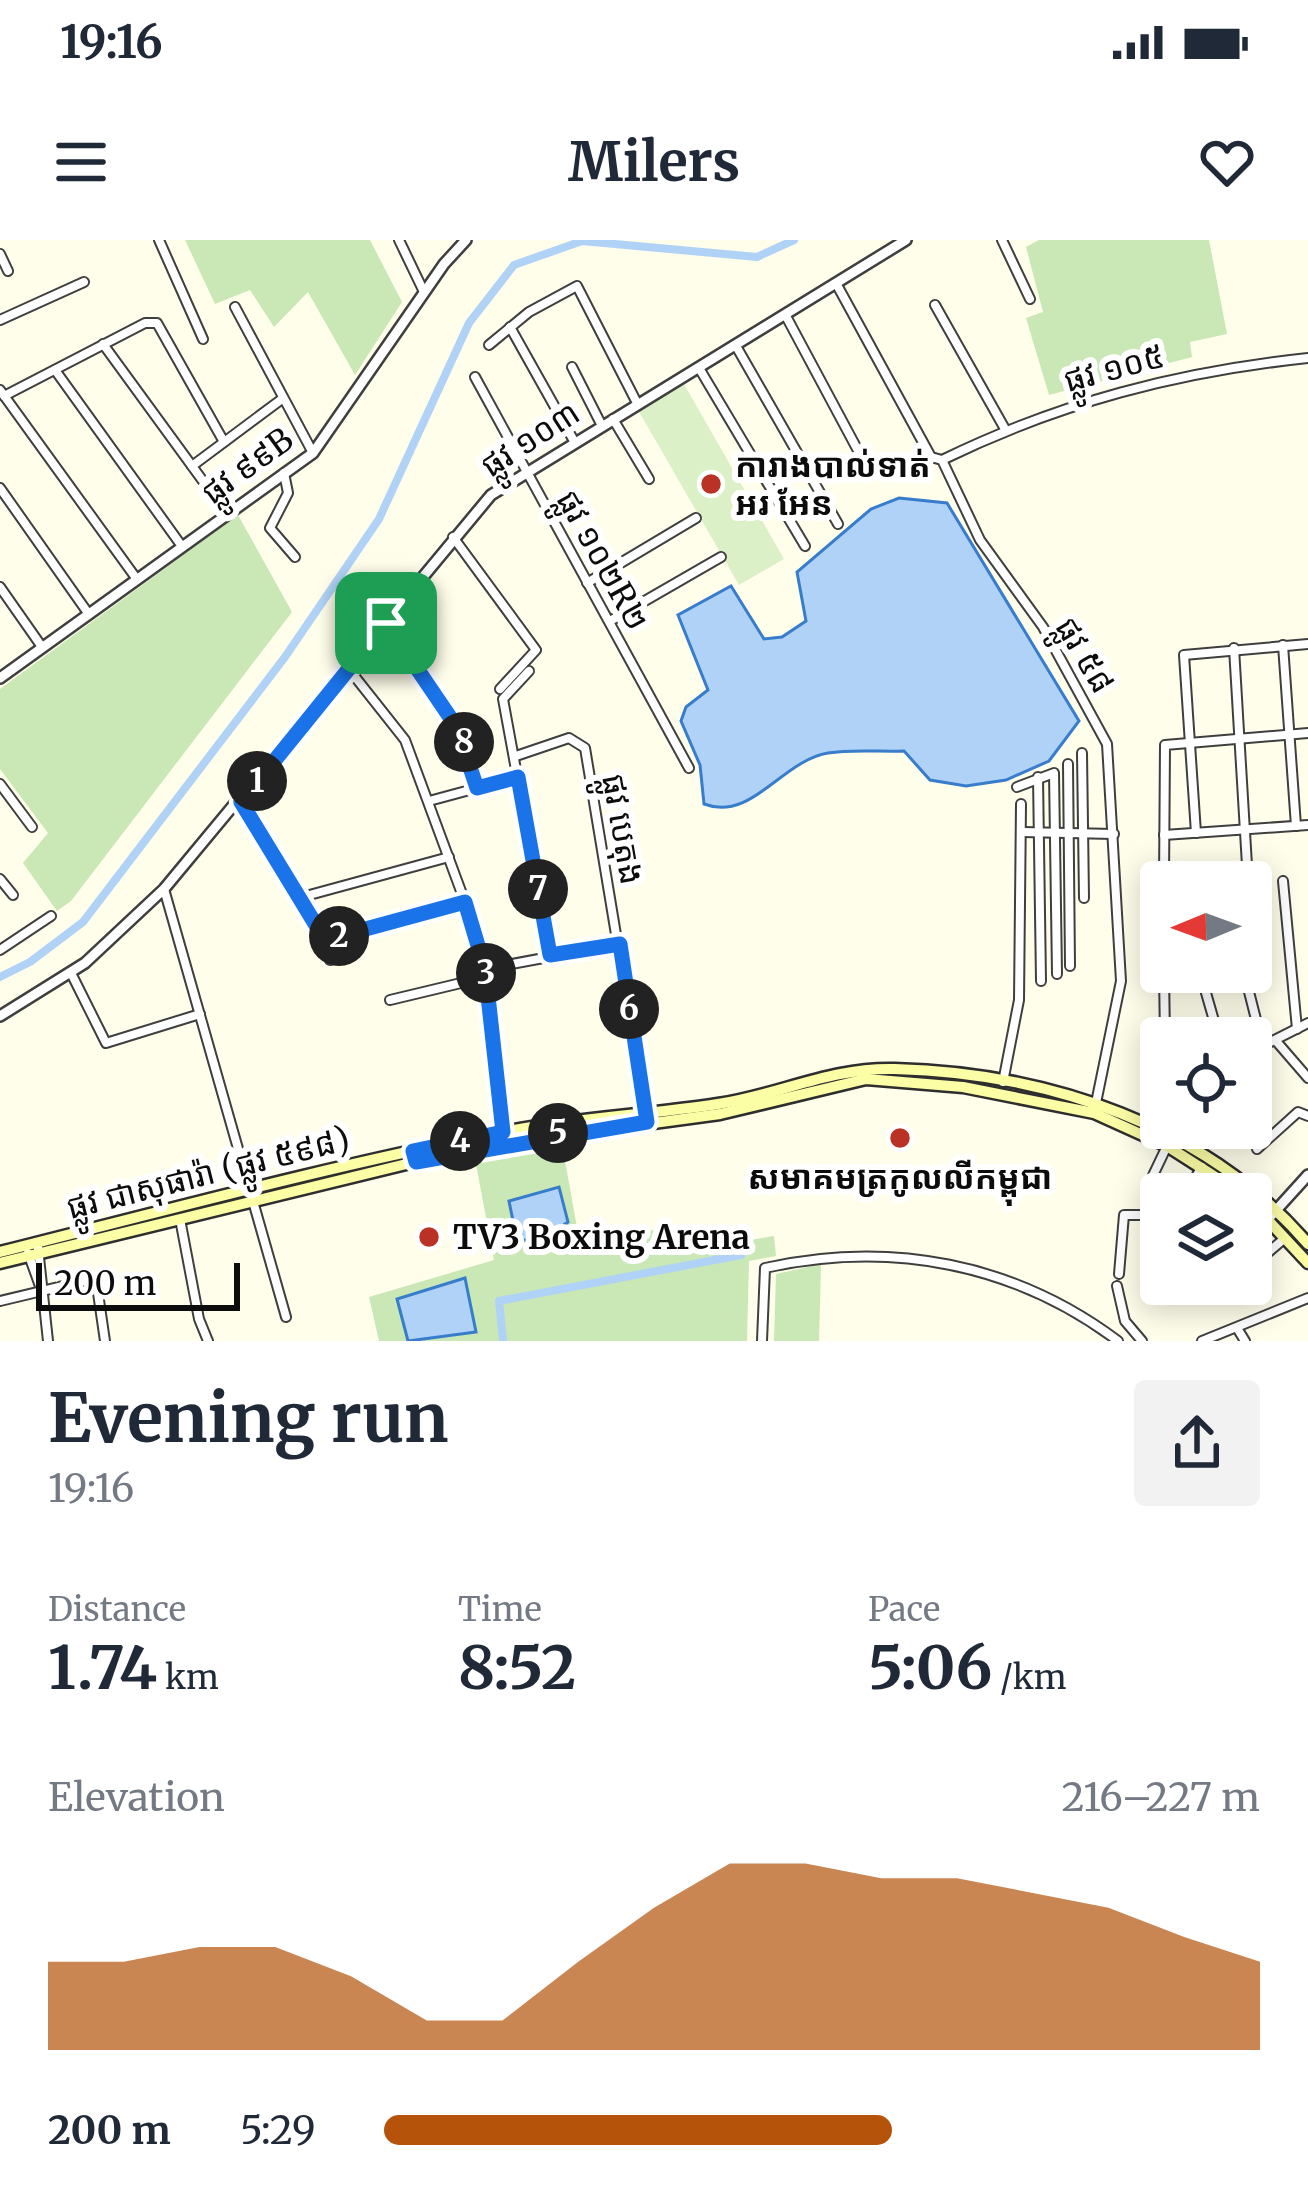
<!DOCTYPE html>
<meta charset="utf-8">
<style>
body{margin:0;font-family:Merriweather,"Noto Sans Khmer",serif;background:#f2f2f3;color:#1f2937;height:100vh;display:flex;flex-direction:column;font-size:45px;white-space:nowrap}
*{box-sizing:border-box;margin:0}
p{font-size:39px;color:#747a83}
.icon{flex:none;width:66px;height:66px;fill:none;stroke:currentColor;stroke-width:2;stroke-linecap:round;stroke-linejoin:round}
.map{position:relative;height:1101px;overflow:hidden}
.side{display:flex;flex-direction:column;background:#fff;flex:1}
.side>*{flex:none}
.needle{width:78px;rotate:269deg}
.buttons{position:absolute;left:1140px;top:621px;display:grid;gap:24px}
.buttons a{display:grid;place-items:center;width:132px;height:132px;border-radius:12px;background:#fff;box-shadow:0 6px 30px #0003;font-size:60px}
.scale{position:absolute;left:36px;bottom:30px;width:204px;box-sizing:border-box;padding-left:12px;border:6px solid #0c0c0c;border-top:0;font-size:33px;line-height:42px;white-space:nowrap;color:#0c0c0c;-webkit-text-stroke:9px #fff;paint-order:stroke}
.pin{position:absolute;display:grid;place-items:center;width:102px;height:102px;color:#fff;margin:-51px;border-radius:24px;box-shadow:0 6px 18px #0006}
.km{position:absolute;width:60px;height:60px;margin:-30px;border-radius:50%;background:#222;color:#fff;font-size:33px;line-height:60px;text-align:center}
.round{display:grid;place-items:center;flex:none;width:126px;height:126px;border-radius:12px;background:#f2f2f3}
.head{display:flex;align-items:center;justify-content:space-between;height:204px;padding:0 48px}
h1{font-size:66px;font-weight:700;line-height:90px}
.metrics{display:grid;grid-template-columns:repeat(3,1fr);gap:18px;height:204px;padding:12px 48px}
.metrics div{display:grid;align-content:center}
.metrics b{font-size:60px;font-weight:700}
.metrics small{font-size:33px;font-weight:400}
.metrics p{font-size:33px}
.chart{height:336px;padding:24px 48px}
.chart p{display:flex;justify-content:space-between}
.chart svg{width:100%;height:216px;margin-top:12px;fill:#b45309;opacity:.7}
ul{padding:0 48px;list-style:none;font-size:39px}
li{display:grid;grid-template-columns:192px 144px 1fr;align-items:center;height:90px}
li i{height:30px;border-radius:15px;background:#b45309}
.status{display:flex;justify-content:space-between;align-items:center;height:84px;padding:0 60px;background:#fff;direction:ltr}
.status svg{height:33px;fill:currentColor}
header{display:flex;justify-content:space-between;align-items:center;height:156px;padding:0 48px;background:#fff;font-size:54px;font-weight:700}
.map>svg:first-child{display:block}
.green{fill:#c9e8b5}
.pitch{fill:#dcf0c7}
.water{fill:#b0d2f6;stroke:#387dcc;stroke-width:3}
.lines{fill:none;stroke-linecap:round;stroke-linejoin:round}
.canal{stroke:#b0d2f6;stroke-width:8}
.minor-casing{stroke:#3f3f3f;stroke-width:12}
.tertiary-casing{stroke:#3f3f3f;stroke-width:14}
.secondary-casing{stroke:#2e2e2e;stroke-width:15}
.minor{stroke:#fff;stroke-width:8}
.tertiary{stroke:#fff;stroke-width:9}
.secondary{stroke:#fcfea6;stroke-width:10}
.route-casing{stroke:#fff;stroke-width:24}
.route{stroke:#1a73e8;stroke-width:15}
.poi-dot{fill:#ba3225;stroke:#fff;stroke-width:4.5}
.labels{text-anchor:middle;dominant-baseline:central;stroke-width:12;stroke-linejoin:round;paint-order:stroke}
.street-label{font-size:33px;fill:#0c0c0c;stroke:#fff}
.poi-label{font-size:33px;font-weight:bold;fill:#0c0c0c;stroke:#fff;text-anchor:start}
</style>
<div class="status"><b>19:16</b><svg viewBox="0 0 49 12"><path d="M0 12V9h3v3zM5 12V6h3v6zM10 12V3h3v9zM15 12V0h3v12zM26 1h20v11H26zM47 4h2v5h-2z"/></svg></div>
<header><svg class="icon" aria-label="menu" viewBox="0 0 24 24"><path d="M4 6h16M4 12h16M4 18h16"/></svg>Milers<svg class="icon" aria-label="heart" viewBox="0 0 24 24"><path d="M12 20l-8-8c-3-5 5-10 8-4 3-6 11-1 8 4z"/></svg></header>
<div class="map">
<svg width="1308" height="1101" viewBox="0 0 1308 1101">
<rect width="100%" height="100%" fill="#fffeeb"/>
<!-- green -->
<g class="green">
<polygon points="185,0 370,0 402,62 355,135 308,52 274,87 250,50 215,64"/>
<polygon points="1039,0 1209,0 1227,94 1190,102 1192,117 1049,155 1026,78 1043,72 1026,7"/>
<polygon points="238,275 292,372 71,661 57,671 23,623 48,593 0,529 0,449"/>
<polygon points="562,904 580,1004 653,990 665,1014 774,996 776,1016 749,1021 747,1101 379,1101 369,1057 494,1020 475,919"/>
<polygon points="821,1024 819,1101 774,1101 776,1034"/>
</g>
<!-- pitch -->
<polygon class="pitch" points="684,144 784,319 739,345 638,170"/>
<!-- water -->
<g class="water">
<path d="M 899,258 L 947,263 L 1079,481 L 1049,521 L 1006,540 L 966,546 L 930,540 L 904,511 C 880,512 852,509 828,513 C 781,521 752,582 704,564 L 700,525 L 681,481 L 686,467 L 708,450 L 678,375 L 731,346 L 764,399 L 782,397 L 806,381 L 797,332 L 871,269 Z"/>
<polygon points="559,947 568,982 546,997 517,1001 509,961"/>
<polygon points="465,1038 476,1092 408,1101 397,1059"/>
</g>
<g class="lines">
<!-- canal -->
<g class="canal">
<polyline points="0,737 30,722 83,682 285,417 379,279 469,83 514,25 582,1 757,17 794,0"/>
<polyline points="503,1101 499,1061 741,1015"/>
</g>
<defs>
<g id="minor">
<polyline points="159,0 203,99"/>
<polyline points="399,0 424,52"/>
<polyline points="1002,0 1030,59"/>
<polyline points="0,14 8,31"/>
<polyline points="837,45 931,217 942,220 980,300 1043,387 1107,504 1121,741 1096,863"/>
<polyline points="935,65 1005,189"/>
<polyline points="235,67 313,213"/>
<polyline points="787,78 870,233"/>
<polyline points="0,80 84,42"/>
<polyline points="510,87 574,201"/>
<polyline points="103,104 227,274"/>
<polyline points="489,105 529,72 577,46 637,163"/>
<polyline points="736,106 838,284"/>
<polyline points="572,127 601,184"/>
<polyline points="699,128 805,306"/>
<polyline points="55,130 181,305"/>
<polyline points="475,137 689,528"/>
<polyline points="0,150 136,338"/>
<polyline points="4,156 145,83 157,83 224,202"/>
<polyline points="613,179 649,239"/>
<path d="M 942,220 C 1061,162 1177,132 1308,118"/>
<polyline points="192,226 282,159"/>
<polyline points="284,233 288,253 270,288 295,317"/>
<polyline points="765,239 800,218"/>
<polyline points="0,248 88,373"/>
<polyline points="453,297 536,410 500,449"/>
<polyline points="587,343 696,278"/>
<polyline points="0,347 42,407"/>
<polyline points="610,381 721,317"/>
<polyline points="386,383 456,486 477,548"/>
<polyline points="1283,405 1296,586"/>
<polyline points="1234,408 1248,642"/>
<polyline points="348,428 405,500 465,662 485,729 503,892"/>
<polyline points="529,431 503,459 550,715"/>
<polyline points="1082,513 1084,658"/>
<polyline points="516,516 569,498 585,508 646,875"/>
<polyline points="1068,524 1070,726"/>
<polyline points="1038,537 1041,741"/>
<polyline points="0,544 32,587"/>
<polyline points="1017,547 1054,533 1057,734"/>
<polyline points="429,561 518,537"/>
<polyline points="241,563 302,657 330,720"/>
<polyline points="1022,592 1114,594"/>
<polyline points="1196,593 1184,415 1308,404"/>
<polyline points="1164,595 1308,585"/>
<polyline points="0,639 13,655"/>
<polyline points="1283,641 1297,789"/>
<polyline points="1164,642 1165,505 1308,493"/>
<polyline points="164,649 286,1077"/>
<polyline points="302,657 449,617"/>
<polyline points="325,700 465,662"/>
<polyline points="0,710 51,676"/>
<polyline points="485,729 619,704"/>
<polyline points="1164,732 1165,798"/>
<polyline points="1200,732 1219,798"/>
<polyline points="1244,732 1263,807"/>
<polyline points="71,733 106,803 200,774"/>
<polyline points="390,760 486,737"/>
<polyline points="1276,801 1308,838"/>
<polyline points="1251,812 1308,783"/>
<polyline points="1003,842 1019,760 1021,564"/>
<polyline points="1151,885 1161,868"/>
<polyline points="1257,909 1298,872 1308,876"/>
<polyline points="1185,954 1202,927"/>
<polyline points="180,979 199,1079 208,1101"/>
<polyline points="38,1008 48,1101"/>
<polyline points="28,1013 41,1049"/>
<polyline points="1251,1027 1285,998"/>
<polyline points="1147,1032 1146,950 1167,906"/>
<polyline points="1119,1034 1124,975 1146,975"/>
<polyline points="1117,1046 1125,1081 1142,1101"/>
<polyline points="0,1061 88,1040 98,1053 105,1101"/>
<polyline points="1237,1088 1245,1101"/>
<path d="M 762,1101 L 765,1028 C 890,1000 1014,1023 1118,1101"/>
<polyline points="1202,1101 1308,1058"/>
</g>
<g id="tertiary">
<polyline points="0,438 313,213 444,24 466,0"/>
<polyline points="0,776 85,723 164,649 491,255 906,0"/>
<polyline points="1269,978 1308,935"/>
</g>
<g id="secondary">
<polyline points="1251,962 1308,1023"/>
<path d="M 0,1012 C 167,970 334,925 503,892 C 574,878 646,875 718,864 C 779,855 831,827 895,829 C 1049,833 1206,885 1308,1004"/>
<polyline points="0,1023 476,907 720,874 866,839 963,847 1094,873 1167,906 1242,954"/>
</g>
</defs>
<!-- minor casing -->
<use href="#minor" class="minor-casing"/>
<!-- tertiary casing -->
<use href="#tertiary" class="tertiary-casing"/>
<!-- secondary casing -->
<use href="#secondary" class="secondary-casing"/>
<!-- minor -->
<use href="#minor" class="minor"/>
<!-- tertiary -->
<use href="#tertiary" class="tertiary"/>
<!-- secondary -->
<use href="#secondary" class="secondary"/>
</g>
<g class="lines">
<defs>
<polygon id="route" points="386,383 456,486 477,548 518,537 550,715 620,704 647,882 416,922 413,911 503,892 485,729 465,662 325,700 241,562"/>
</defs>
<!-- route casing -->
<use href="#route" class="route-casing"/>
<!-- route -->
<use href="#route" class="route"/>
</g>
<!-- markers -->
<g class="poi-dot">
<circle cx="711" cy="244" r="12"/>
<circle cx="900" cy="898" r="12"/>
<circle cx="429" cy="997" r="12"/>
</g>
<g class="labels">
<!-- street labels -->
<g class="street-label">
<text transform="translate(1114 128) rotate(-15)">ផ្លូវ ១០៥</text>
<text transform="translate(530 199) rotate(-33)">ផ្លូវ ១០៣</text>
<text transform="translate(247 226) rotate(-36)">ផ្លូវ ៩៩B</text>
<text transform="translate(603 320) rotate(61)">ផ្លូវ ១០២R២</text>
<text transform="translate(1085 415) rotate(59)">ផ្លូវ ៥៨</text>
<text transform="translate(623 589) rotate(80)">ផ្លូវ បេតុង</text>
<text transform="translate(208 933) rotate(-14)">ផ្លូវ ជាសុផារ៉ា (ផ្លូវ ៥៩៨)</text>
</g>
<!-- poi labels -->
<g class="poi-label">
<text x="735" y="225">ការាងបាល់ទាត់<tspan x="735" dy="38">អរ អែន</tspan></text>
<text x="900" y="937" text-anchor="middle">សមាគមត្រកូលលីកម្ពុជា</text>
<text x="453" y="997">TV3 Boxing Arena</text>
</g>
</g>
</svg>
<div class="buttons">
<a><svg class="needle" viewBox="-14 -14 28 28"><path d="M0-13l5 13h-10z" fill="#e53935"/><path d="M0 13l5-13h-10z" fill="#747a83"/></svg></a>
<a><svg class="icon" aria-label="locate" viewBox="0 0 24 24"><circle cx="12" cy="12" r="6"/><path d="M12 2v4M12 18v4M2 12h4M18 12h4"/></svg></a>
<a><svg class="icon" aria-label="layers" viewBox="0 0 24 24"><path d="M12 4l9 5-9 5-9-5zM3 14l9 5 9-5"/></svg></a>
</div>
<div class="scale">200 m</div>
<div class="pin" style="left:386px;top:383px;background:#1e9e55"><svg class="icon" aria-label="arrive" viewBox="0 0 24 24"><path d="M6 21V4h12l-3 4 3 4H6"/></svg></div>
<b class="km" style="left:257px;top:541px">1</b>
<b class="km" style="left:339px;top:696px">2</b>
<b class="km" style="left:486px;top:733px">3</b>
<b class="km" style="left:460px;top:901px">4</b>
<b class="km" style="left:558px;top:893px">5</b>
<b class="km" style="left:629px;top:769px">6</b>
<b class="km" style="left:538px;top:649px">7</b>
<b class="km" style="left:464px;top:502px">8</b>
</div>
<section class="side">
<div class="head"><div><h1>Evening run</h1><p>19:16</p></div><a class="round"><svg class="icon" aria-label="share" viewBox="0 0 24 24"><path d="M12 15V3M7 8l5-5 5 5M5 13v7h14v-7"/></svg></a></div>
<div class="metrics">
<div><p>Distance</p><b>1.74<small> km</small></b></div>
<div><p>Time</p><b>8:52</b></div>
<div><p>Pace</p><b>5:06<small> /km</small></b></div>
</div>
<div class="chart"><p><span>Elevation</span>216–227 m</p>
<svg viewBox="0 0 160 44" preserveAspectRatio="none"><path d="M0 44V26L10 26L20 23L30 23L40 29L50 38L60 38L70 26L80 15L90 6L100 6L110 9L120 9L130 12L140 15L150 21L160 26V44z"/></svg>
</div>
<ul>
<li><b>200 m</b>5:29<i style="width:58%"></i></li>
</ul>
</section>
